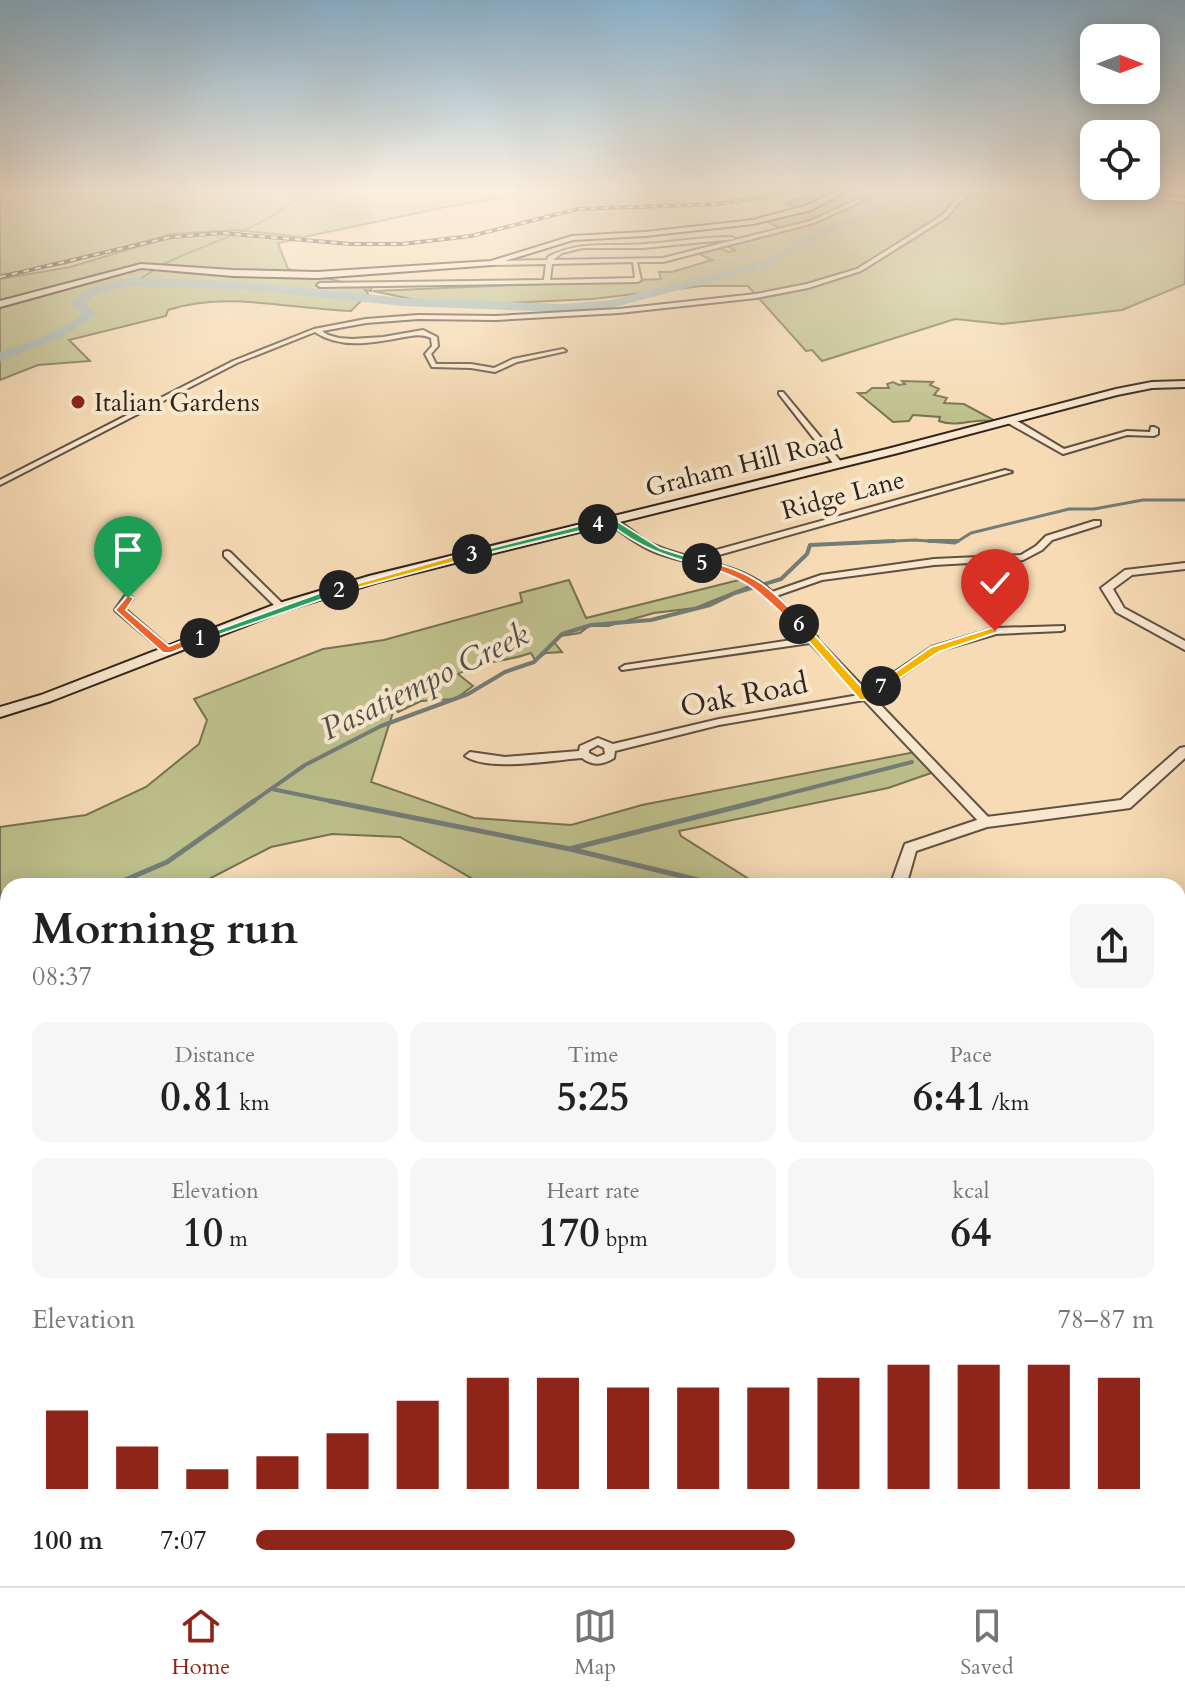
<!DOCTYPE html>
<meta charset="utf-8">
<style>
body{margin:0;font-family:Cardo,serif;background:#f6f6f6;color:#222;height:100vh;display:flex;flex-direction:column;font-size:30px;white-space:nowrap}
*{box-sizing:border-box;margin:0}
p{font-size:26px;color:#767676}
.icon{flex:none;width:44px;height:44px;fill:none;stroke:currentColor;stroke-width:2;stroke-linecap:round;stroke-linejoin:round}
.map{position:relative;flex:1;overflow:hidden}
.drawer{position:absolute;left:0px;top:878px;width:1186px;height:708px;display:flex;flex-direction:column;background:#fff;border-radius:24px 24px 0 0;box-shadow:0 4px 20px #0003}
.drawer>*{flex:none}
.needle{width:52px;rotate:90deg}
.fabs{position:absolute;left:1080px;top:24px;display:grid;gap:16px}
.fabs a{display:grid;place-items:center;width:80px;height:80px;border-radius:16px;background:#fff;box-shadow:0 4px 20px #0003;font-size:40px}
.pin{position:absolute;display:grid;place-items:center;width:68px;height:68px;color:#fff;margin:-82px -34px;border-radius:50% 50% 50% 0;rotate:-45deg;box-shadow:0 0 8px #0007}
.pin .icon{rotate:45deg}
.km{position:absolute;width:40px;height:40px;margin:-20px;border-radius:50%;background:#222;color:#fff;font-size:22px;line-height:40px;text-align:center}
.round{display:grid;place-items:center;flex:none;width:84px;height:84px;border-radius:16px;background:#f6f6f6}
.summary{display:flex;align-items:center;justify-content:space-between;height:136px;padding:0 32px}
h1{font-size:44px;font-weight:600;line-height:60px}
.figures{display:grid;grid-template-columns:repeat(3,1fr);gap:12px;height:136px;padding:8px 32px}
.figures div{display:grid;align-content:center;border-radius:16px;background:#f6f6f6;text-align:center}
.figures b{font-size:40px;font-weight:600}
.figures small{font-size:22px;font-weight:400}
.figures p{font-size:22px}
.chart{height:224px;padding:16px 32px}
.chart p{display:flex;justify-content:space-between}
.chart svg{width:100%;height:144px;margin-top:8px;stroke:#8f2418;stroke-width:6}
ul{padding:0 32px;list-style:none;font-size:26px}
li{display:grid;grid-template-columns:128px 96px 1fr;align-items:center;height:60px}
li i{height:20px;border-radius:10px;background:#8f2418}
.tab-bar{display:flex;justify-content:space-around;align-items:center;height:112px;border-top:2px solid #e0e0e0;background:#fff;font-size:22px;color:#767676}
.tab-bar a{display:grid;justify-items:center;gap:4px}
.tab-bar .on{color:#8f2418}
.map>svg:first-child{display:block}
.green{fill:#bec08c;stroke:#767253;stroke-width:2}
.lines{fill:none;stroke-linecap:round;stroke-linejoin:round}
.stream-far3{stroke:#737d78;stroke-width:2}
.stream-far2{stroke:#737d78;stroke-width:3}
.stream-far1{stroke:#737d78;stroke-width:4}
.stream{stroke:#737d78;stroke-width:5}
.river{fill:#a0b9b7;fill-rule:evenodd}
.minor-casing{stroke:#615141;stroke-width:4}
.tertiary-casing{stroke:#615141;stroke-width:4}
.secondary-casing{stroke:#2f231a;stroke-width:4}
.minor{fill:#f9e8cf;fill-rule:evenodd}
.tertiary{fill:#f9e8cf;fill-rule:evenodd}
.secondary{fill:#f9e8cf;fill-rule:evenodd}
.rail-casing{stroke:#2f231a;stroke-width:4}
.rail{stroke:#f9e8cf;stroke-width:2;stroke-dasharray:6;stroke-linecap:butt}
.split-1{fill:#f0652b;stroke:#fff;stroke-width:2}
.split-2{fill:#22a559;stroke:#fff;stroke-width:2}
.split-3{fill:#f5b400;stroke:#fff;stroke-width:2}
.split-4{fill:#22a559;stroke:#fff;stroke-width:2}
.split-5{fill:#22a559;stroke:#fff;stroke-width:2}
.split-6{fill:#f0652b;stroke:#fff;stroke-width:2}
.split-7{fill:#f5b400;stroke:#fff;stroke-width:2}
.split-8{fill:#f5b400;stroke:#fff;stroke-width:2}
.poi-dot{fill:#8f2418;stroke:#f9e8cf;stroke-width:3}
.labels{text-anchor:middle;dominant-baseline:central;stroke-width:8;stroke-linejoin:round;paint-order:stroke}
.far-poi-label{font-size:26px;fill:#2f231a;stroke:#f9e8cf;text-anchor:start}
.far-street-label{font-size:26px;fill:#2f231a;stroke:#f9e8cf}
.street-label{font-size:30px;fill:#2f231a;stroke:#f9e8cf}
.water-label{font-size:32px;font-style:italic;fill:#515049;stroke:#f9e8cf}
</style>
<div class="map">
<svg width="1185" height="1586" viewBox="0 0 1185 1586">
<rect width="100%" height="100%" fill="#f6dbb5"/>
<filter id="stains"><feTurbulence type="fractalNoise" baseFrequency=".0025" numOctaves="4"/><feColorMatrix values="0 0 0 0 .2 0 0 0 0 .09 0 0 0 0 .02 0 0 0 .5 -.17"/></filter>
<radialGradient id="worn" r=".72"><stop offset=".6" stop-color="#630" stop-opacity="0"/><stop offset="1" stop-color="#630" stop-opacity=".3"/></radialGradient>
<!-- green -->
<g class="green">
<polygon points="0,192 534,192 446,207 304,237 235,230 171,234 64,264 0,275"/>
<polygon points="818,192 1185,192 1185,284 1122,310 1003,324 955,319 822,361 812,350 806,351 748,286 701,286 593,299 444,306 373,291 661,279 659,272 672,272 712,260 697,253 716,247 729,252 735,250 724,245 780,228 767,222 805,211 785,203"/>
<path d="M 228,232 L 293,240 L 278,243 L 288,269 L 355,285 L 372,284 L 371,291 L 365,290 L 368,294 L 351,311 C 290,309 227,291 168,310 L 166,316 L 69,340 L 90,361 L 38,365 L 0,380 L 0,279 L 70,267 L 167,238 Z"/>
<path d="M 902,381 L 933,382 L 930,385 L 939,389 L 934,395 L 947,398 L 944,403 L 964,404 L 999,423 C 977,415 959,429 939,421 L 940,417 L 913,415 L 909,421 L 893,422 L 858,393 L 866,393 L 872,388 L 889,388 L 887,384 L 893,382 L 899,385 L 905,384 Z"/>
<path d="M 743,579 L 753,580 L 752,585 L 695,608 L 654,613 L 608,626 L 589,626 L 580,633 L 561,636 L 554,642 L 562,652 L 546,653 L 535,660 L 531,653 C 503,663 485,659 458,674 L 473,686 L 455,699 L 421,701 L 398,712 L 394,709 L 371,782 L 474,818 L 571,825 L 642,805 L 915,752 L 934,772 L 888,788 L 679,831 L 681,836 L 749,879 L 779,886 L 485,886 L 400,837 L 332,834 L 271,847 L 207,880 L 185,886 L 8,886 L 8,916 L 0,917 L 0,827 L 86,815 L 146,787 L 199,744 L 207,720 L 194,699 L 323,649 L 384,640 L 522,602 L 520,593 L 569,580 L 586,618 Z"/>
<polygon points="1178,1005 1185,1005 1185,1585 1174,1581 1138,1586 437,1586 438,1578 1178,1578"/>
<polygon points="8,1057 8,1486 0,1491 0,1058"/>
</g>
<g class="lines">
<!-- stream-far3 -->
<path class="stream-far3" d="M 136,282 C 147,275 157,267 168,262 C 215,239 265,230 303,192"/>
<!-- stream-far2 -->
<polyline class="stream-far2" points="852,543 915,540 955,543 971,533 1069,509 1094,509 1143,500 1185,500"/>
<!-- stream-far1 -->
<g class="stream-far1">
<polyline points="929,541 958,541"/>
<polyline points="272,789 340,803"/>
<polyline points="251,803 305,765 381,726 468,694 505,672 534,662 562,634 591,625 651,620 710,605 735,593 781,579 807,554 810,545 894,541"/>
<polyline points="752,803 912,762"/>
</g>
<!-- stream -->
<g class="stream">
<polyline points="330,801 570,849 723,886"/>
<polyline points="573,848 760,801"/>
<polyline points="69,886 125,880 167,862 254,801"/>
<polyline points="0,894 8,893"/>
<polyline points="1178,913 1185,914"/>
</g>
<!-- river -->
<g class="river">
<path d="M 902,192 L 914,192 L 885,210 L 816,239 L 769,266 L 611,308 L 563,312 L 404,306 L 236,289 L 128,286 L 94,295 L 85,303 L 96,314 L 63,337 L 0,361 L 0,352 C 29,342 58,333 83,314 L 72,303 L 86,289 L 128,278 L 236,281 L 404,298 L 563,304 L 611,300 L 761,262 L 808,235 L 877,206 Z"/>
<polygon points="1141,192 1185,192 1185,196 1146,195"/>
</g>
<defs>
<g id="minor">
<path d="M 875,192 L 881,192 L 814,223 L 663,262 L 637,262 L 641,280 L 638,282 L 320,287 L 317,285 L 320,283 L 544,280 L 546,264 L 492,265 L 489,263 L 492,261 L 547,260 L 548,257 C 579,240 611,247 645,244 C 674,242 703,237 732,237 L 735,239 L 643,248 L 583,248 L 562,253 L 553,260 L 663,258 L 810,221 ZM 633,262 L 635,278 L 550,280 L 552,264 Z"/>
<path d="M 969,192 L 974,192 L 960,201 L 947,217 L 861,271 L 808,288 L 756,298 L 619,313 L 496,320 L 418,319 L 366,323 L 322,331 L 328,335 L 339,338 L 352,339 L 383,337 L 423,330 L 437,337 L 438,346 L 431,354 L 436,364 L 471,364 L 494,368 L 513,359 L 563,349 L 566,351 L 517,362 L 495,372 L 471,368 L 432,367 L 425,354 L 432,346 L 431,338 C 420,333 411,336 399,338 C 372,343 340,349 315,332 L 237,363 L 0,485 L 0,480 L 233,361 L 314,329 L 366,319 L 418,315 L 496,316 L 619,309 L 756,294 L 807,284 L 857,269 L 943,215 L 956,199 Z"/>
<polygon points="1095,192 1185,198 1185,202 1097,193"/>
<polygon points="779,392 783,392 842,463 842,467 836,467 779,394"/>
<polygon points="1008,419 1014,419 1064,449 1127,431 1150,432 1151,427 1154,427 1158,429 1158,434 1154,436 1127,435 1063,454 1008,423"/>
<path d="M 1005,470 L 1012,472 L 701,560 C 725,566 753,573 772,592 L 821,575 L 934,559 L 1021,555 L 1036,546 L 1046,536 L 1094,521 L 1100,521 L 1100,525 L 1052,540 L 1042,550 L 1023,560 L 934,565 L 822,580 L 776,596 L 814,636 L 817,637 L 818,640 L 867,691 L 932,647 L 995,628 L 1064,626 L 1064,630 L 1061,631 L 996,634 L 938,651 L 872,696 L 990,819 L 992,822 L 990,825 L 982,825 L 864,700 L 719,725 L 615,751 L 614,758 C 603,765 592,766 582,758 C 553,760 487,772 465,756 L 470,752 L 505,757 L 579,751 L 580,746 L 598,738 L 613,744 L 719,719 L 859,695 L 810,643 L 622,670 L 620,668 L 625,665 L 805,638 C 787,618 769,594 746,581 C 718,566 686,564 657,553 C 639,546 624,534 609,523 L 609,519 C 622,520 636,535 648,542 C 661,549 676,553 691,557 ZM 598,745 L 604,748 L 605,754 L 597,757 L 589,753 L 589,750 Z"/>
<polygon points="227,551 230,552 284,605 284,609 278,609 224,556 224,552"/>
<polygon points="128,595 133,598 125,609 170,648 172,650 170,652 164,652 117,612 115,610 125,596"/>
<polygon points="8,988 8,998 0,999 0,989"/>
<rect x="1178" y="999" width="7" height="10"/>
</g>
<g id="tertiary">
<polygon points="1185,563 1185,569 1132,575 1113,589 1124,608 1185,641 1185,650 1116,612 1101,588 1125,570"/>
<polygon points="1185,747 1185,758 1130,808 987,827 916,851 906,886 890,886 905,844 986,817 1121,800 1180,748"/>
<polygon points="8,1451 8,1479 0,1482 0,1454"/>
</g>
<g id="secondary">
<polygon points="835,192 845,192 811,210 753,224 645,236 573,240 492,265 317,278 233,276 141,268 0,307 0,301 141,264 233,270 317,272 491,261 572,236 645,232 753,220 805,206"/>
<polygon points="1185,381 1185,387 1152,388 1117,395 898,453 378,582 286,610 51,701 0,717 0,707 41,695 276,604 369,576 891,448 1116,389 1152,382"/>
</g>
</defs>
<!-- minor casing -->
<use href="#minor" class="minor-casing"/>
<!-- tertiary casing -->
<use href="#tertiary" class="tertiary-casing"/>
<!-- secondary casing -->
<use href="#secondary" class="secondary-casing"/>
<!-- minor -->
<use href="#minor" class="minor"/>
<!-- tertiary -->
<use href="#tertiary" class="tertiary"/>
<!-- secondary -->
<use href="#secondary" class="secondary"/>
<defs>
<polyline id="rail" points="0,277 171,237 222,233 350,244 402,244 471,236 578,209 718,204 792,192"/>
</defs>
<!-- rail casing -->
<use href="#rail" class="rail-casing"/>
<!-- rail -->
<use href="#rail" class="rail"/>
</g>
<!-- sky -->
<linearGradient id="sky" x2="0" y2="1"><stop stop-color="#8bb6d4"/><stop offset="0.46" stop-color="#fbefde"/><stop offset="1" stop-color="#fbefde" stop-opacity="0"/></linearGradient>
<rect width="1185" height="414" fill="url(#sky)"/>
<!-- split-1 -->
<polygon class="split-1" points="128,595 134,598 126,610 169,646 200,634 206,638 171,653 163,653 115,610"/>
<!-- split-2 -->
<polygon class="split-2" points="339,586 343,587 343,592 204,640 195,638"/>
<!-- split-3 -->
<polygon class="split-3" points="472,551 477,554 476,556 339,593 334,590"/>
<!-- split-4 -->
<polygon class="split-4" points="598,521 601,526 472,557 467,554"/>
<!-- split-5 -->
<path class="split-5" d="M 612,518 L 660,548 L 707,563 L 702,566 C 667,557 638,547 610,524 L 598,527 L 593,524 Z"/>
<!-- split-6 -->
<path class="split-6" d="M 702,560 C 750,570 772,587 804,624 L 795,626 C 759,592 748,577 698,565 L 697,563 Z"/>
<!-- split-7 -->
<polygon class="split-7" points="795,622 803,622 865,691 881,682 885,683 885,688 868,700 860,700 795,626"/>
<!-- split-8 -->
<polygon class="split-8" points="991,628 1001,631 939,652 885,688 875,686 931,647"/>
<!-- markers -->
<circle class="poi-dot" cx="78" cy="402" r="8"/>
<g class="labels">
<!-- far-poi labels -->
<g class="far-poi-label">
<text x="94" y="402">Italian Gardens</text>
</g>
<!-- far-street labels -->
<g class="far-street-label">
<text transform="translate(744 464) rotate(-14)">Graham Hill Road</text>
<text transform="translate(843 495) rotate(-15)">Ridge Lane</text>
</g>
<!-- street labels -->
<g class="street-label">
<text transform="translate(744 695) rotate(-11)">Oak Road</text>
</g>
<!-- water labels -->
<g class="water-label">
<text transform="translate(425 682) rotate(-26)">Pasatiempo Creek</text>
</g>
</g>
<rect width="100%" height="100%" filter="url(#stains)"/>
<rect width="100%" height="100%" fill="url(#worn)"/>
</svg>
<div class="fabs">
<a><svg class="needle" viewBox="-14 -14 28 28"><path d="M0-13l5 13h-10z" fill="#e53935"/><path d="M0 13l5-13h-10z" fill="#767676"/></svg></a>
<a><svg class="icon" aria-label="locate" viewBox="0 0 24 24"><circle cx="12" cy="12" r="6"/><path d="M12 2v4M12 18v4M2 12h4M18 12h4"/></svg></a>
</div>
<div class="pin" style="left:128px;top:598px;background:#1e9e55"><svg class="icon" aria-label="arrive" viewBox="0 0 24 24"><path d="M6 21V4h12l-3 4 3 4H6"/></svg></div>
<div class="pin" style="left:995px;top:631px;background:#d93025"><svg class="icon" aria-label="check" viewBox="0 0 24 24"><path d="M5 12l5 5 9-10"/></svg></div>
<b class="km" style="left:200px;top:638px">1</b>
<b class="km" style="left:339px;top:590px">2</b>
<b class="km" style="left:472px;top:554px">3</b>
<b class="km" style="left:598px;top:524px">4</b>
<b class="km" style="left:702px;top:563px">5</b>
<b class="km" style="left:799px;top:624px">6</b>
<b class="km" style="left:881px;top:686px">7</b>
<section class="drawer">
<div class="summary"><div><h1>Morning run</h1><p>08:37</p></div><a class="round"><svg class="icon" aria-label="share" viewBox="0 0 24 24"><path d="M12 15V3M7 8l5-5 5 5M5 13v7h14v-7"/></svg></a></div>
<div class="figures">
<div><p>Distance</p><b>0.81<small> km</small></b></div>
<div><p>Time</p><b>5:25</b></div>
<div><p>Pace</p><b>6:41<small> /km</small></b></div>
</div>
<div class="figures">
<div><p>Elevation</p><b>10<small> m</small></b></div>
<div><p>Heart rate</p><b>170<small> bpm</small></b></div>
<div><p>kcal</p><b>64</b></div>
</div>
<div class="chart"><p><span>Elevation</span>78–87 m</p>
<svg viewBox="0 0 160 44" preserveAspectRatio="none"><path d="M5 44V20M15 44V31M25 44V38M35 44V34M45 44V27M55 44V17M65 44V10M75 44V10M85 44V13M95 44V13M105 44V13M115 44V10M125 44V6M135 44V6M145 44V6M155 44V10"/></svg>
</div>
<ul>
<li><b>100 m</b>7:07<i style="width:60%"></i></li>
</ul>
</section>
</div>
<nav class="tab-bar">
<a class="on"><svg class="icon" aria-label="home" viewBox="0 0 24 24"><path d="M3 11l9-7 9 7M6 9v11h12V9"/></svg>Home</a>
<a><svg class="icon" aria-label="map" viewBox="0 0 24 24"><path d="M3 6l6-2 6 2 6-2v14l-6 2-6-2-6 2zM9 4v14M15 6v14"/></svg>Map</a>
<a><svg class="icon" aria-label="saved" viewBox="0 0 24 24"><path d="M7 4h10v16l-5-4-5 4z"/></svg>Saved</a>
</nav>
